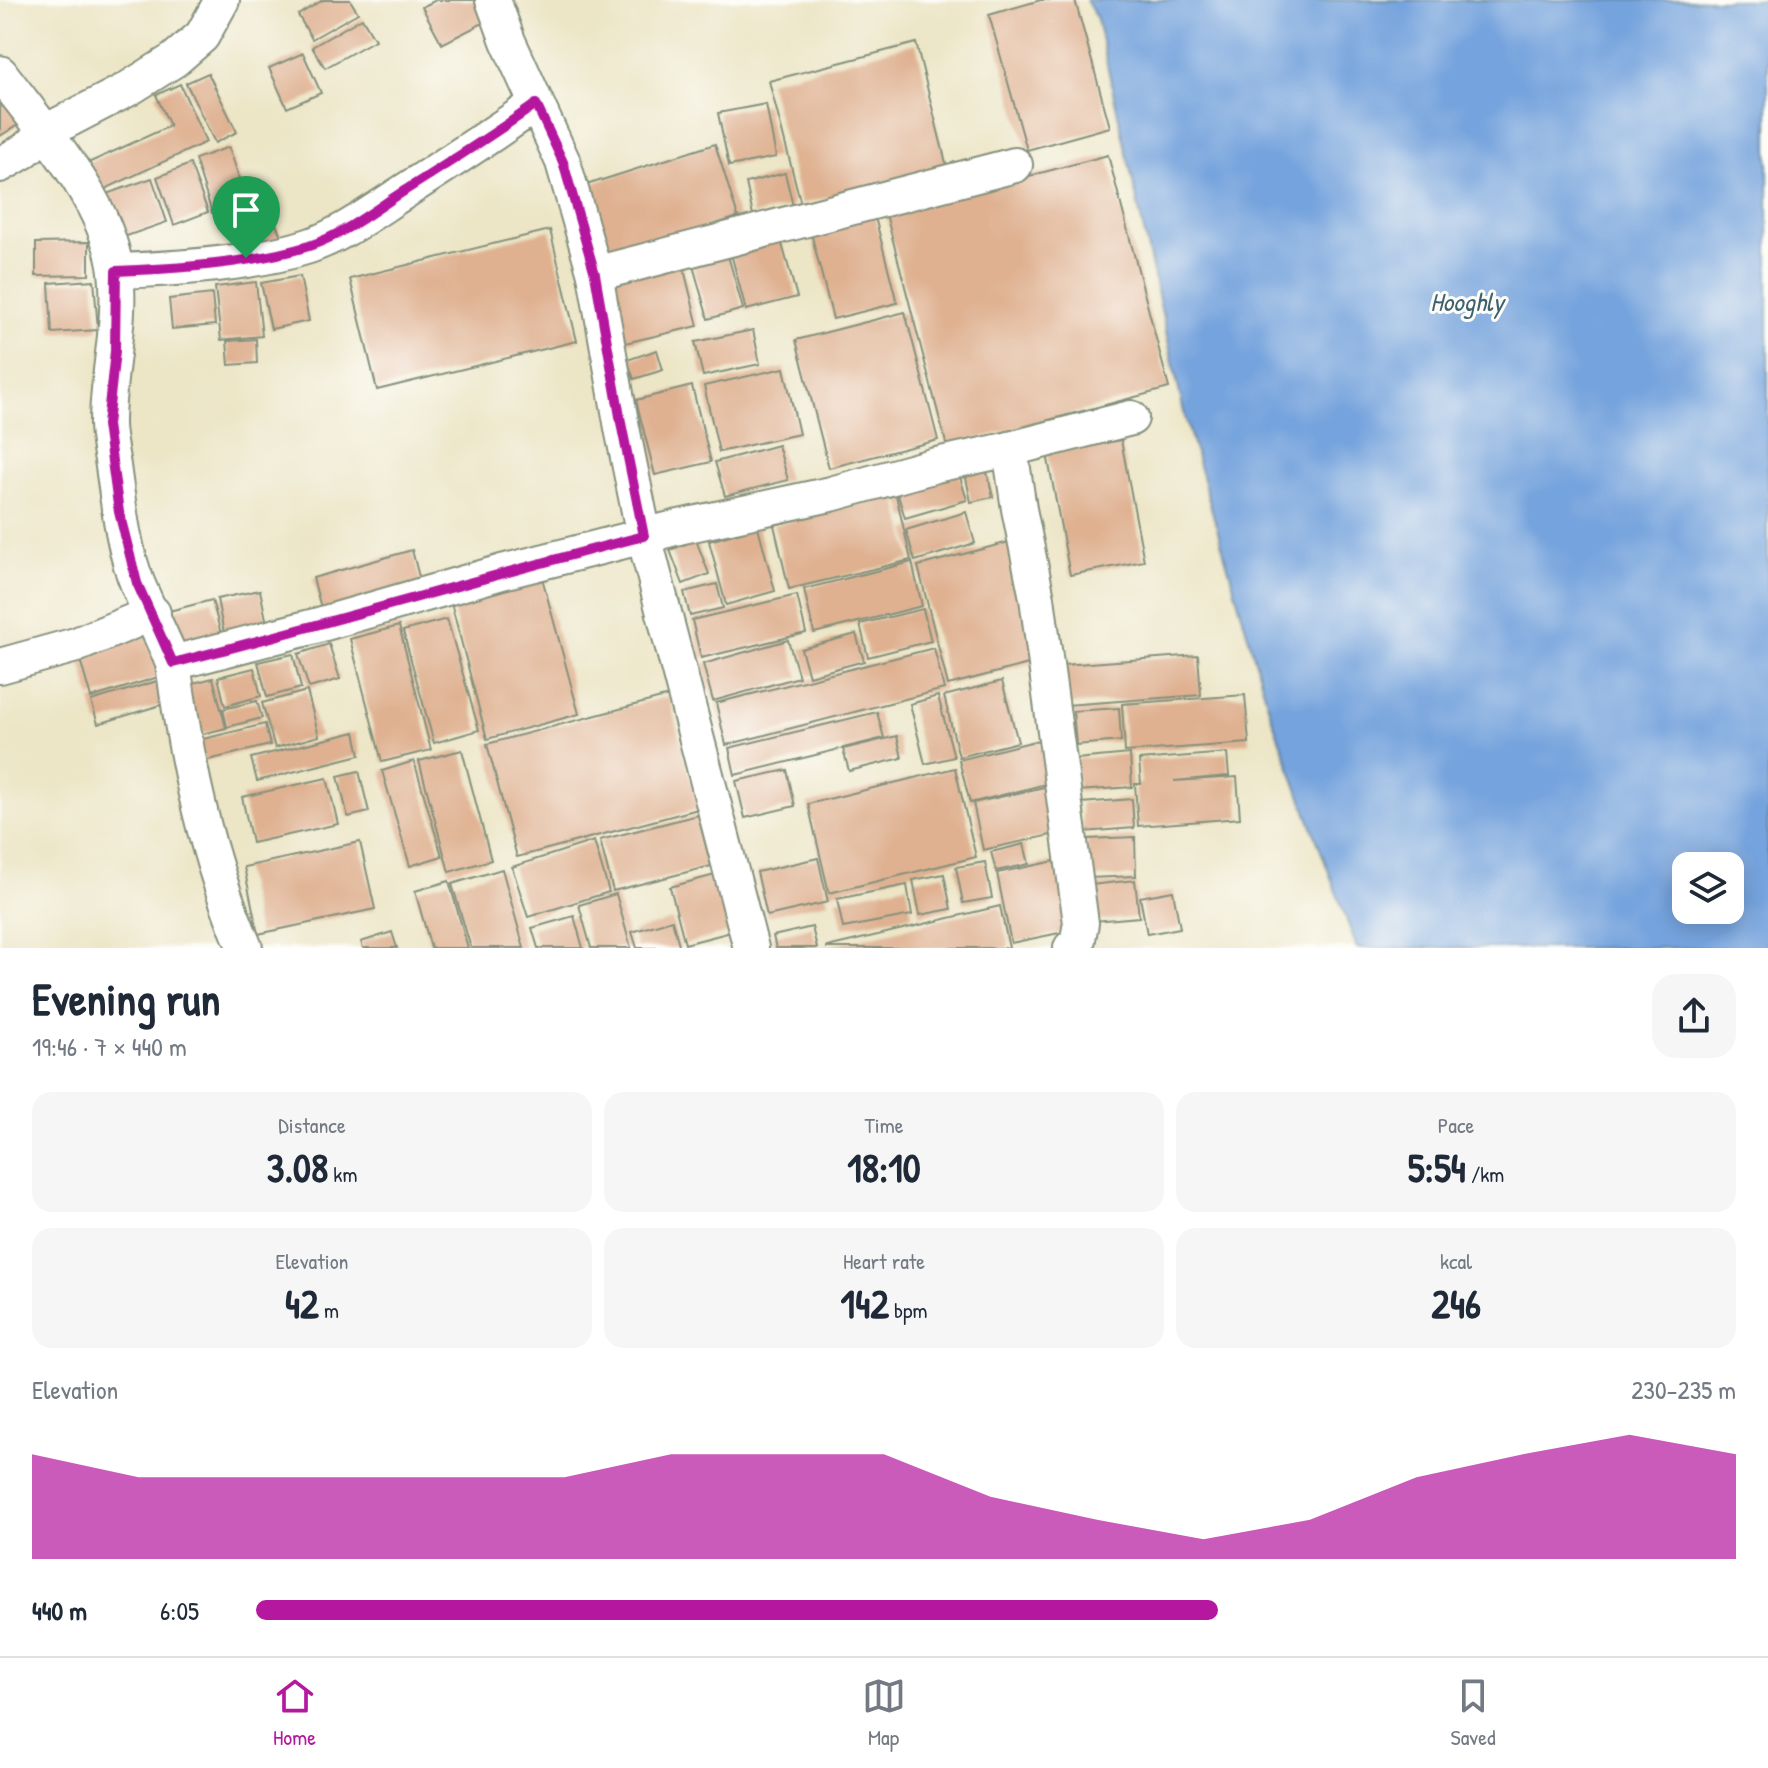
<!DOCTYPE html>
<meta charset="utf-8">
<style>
body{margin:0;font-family:"Patrick Hand",sans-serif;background:#f6f6f7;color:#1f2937;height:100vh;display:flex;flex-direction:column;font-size:30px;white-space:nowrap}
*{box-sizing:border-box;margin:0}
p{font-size:26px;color:#747a83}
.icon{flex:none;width:44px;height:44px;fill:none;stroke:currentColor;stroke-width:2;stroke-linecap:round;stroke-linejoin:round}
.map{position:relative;height:948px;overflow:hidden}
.side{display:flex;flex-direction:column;background:#fff;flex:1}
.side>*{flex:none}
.buttons{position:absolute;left:1672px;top:852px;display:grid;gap:16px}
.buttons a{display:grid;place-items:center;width:72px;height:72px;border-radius:16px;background:#fff;box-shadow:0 4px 20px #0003;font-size:40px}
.pin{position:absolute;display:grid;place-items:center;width:68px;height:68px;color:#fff;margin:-82px -34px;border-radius:50% 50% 50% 0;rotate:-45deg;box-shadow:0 0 8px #0007}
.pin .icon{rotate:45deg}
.round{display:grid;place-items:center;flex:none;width:84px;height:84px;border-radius:24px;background:#f6f6f7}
.summary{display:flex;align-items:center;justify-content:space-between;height:136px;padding:0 32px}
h1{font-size:44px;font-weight:700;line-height:60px}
.figures{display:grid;grid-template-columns:repeat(3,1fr);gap:12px;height:136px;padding:8px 32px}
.figures div{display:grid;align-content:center;border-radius:20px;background:#f6f6f7;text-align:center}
.figures b{font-size:40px;font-weight:700}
.figures small{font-size:22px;font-weight:400}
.figures p{font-size:22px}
.chart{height:224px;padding:16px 32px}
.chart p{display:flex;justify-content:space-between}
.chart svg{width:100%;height:144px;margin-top:8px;fill:#b5179e;opacity:.7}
ul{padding:0 32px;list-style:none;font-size:26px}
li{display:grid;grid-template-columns:128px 96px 1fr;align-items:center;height:60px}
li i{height:20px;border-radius:10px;background:#b5179e}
.tabs{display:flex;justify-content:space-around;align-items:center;height:112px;border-top:2px solid #e0e1e3;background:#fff;font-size:22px;color:#747a83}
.tabs a{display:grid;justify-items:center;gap:4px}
.tabs .on{color:#b5179e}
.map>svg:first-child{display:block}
.water{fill:#74a3dd;stroke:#4a7088;stroke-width:2;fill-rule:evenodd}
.building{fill:#dfb191}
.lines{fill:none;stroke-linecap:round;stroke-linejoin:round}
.minor-casing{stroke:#86917d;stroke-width:38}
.minor{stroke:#fff;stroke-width:34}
.route-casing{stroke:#fff;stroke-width:16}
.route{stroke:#b5179e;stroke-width:10}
.labels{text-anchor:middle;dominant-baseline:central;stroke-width:6;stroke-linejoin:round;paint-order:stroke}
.water-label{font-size:26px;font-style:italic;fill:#3d616f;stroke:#fdfcf7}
</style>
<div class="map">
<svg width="1768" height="948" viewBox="0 0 1768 948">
<rect width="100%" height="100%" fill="#fdfcf7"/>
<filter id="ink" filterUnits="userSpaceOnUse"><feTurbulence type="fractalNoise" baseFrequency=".0125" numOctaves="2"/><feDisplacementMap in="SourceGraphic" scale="16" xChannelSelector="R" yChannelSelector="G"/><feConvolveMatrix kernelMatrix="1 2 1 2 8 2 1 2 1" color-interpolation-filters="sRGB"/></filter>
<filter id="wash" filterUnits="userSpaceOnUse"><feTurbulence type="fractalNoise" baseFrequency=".006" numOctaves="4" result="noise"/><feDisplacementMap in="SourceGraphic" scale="32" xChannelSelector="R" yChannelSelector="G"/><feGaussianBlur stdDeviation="1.8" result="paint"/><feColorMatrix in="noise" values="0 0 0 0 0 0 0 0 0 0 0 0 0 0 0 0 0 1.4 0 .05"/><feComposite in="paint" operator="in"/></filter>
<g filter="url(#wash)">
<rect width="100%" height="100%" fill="#ece5c6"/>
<!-- water -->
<path class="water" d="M 1086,0 L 1768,0 L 1768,948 L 1357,948 L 1272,719 L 1185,417 L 1097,19 ZM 1686,866 L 1730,866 L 1730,910 L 1686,910 Z"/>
<g id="blocks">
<!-- building -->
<g class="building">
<polygon points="323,0 350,0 358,13 312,39 298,15"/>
<polygon points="436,0 476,0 487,21 442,44 422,7"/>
<polygon points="1041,0 1075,0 1110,127 1027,150 989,15"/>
<polygon points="362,18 375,40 325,68 312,47"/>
<polygon points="916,43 947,167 801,204 769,81"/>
<polygon points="303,53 321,93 287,108 269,68"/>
<polygon points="208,73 237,132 215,143 186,83"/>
<polygon points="0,83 24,121 0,136"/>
<polygon points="180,84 206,142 101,191 88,163 170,126 156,95"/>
<polygon points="766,104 776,157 729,166 718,113"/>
<polygon points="715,144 738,217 600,260 577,188"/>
<polygon points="229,147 247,202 212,213 195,159"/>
<polygon points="1108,155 1169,388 947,447 886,214"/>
<polygon points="190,164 208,212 174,225 157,177"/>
<polygon points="785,173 793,206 753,215 746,183"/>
<polygon points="152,178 167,222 118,239 103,195"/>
<polygon points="269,208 281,236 246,251 234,223"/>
<polygon points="874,213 897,303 833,319 810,229"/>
<polygon points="550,230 577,341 377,390 350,279"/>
<polygon points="780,237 797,297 746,310 730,250"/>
<polygon points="89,242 89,275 36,276 36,243"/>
<polygon points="727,252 743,309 708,319 692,262"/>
<polygon points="682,261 698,326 625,343 609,278"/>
<polygon points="300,276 309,321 271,329 261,283"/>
<polygon points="94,280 98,330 52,333 49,283"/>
<polygon points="256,282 262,336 221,340 215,287"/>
<polygon points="212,294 215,325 172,329 169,299"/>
<polygon points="905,312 938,440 829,468 796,340"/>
<polygon points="753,330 760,364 703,376 695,342"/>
<polygon points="256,339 257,363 229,365 227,341"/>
<polygon points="657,350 663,370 634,379 627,360"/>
<polygon points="784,368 799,434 719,452 704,386"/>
<polygon points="692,386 711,462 655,475 636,400"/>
<polygon points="1121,440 1144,561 1070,575 1047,454"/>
<polygon points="778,445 788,480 725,496 715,462"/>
<polygon points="986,468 993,497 971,502 965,473"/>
<polygon points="959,474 967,500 905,518 897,492"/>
<polygon points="896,495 911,560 789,589 774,525"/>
<polygon points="966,512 975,543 915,561 906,530"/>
<polygon points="758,527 775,591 726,605 709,541"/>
<polygon points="696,540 709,574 683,584 670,550"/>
<polygon points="1009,542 1040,661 948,685 918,566"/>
<polygon points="412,550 424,596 325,623 313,578"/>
<polygon points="912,562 922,606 814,633 804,589"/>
<polygon points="541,574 579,714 487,739 450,599"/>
<polygon points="717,584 723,608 690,616 684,592"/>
<polygon points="260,590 268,629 225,638 217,599"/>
<polygon points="797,595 806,633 701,658 692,620"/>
<polygon points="212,600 224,645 180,656 169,611"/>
<polygon points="923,609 931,641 868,657 860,624"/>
<polygon points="447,619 479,730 434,743 403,631"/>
<polygon points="154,626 168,674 91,698 77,649"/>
<polygon points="399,626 431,750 382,762 350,639"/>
<polygon points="856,634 864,661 809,676 801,649"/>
<polygon points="788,640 799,677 713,701 703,664"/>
<polygon points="329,644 340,679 309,688 298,654"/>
<polygon points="934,648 944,689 726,745 716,703"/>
<polygon points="293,654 301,688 267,697 258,662"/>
<polygon points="1198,655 1201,695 1066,705 1063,665"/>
<polygon points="254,668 261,696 225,706 218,677"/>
<polygon points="167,678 174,701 98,724 91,701"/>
<polygon points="213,678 226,728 198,735 186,685"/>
<polygon points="1002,681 1018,742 959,757 944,696"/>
<polygon points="307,691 319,736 275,748 262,703"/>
<polygon points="1245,695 1249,743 1125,752 1122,704"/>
<polygon points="669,696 698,809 517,857 487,744"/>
<polygon points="938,696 954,757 925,764 910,704"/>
<polygon points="257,701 262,718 227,727 223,709"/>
<polygon points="1119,708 1121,741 1076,745 1073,711"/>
<polygon points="877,712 884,738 735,775 729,748"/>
<polygon points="265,724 270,745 204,761 199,740"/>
<polygon points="355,732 360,755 257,781 251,758"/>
<polygon points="897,736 902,758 849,771 843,749"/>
<polygon points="1039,740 1050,783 970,803 959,760"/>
<polygon points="462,750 491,860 449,872 419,761"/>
<polygon points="1227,753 1229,776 1174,781 1237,777 1240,818 1138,826 1135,784 1141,784 1139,760"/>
<polygon points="1130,754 1132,787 1078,791 1076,759"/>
<polygon points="414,761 442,856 410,866 382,771"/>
<polygon points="955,768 976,857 829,893 808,804"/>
<polygon points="787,770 795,806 745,818 736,781"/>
<polygon points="359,771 369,812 348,817 338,776"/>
<polygon points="327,778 338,824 252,843 242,797"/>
<polygon points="1049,786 1060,833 983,850 973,803"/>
<polygon points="1132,799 1134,828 1083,832 1081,803"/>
<polygon points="698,815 711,866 613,891 600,840"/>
<polygon points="1135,837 1136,876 1088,878 1087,839"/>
<polygon points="594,841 609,892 528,917 512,867"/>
<polygon points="360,842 375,909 258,934 244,867"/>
<polygon points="1024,844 1029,864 996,871 991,852"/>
<polygon points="818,858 828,902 767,916 757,872"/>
<polygon points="1060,860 1074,930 1011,943 997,873"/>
<polygon points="985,862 992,898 963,903 956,867"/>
<polygon points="502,869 524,948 471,948 452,884"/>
<polygon points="944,874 951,909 920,915 913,880"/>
<polygon points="715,875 731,932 685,944 670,887"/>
<polygon points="1135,880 1139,917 1094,921 1091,885"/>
<polygon points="449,881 468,948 431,948 415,891"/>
<polygon points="907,885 912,915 843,928 837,899"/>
<polygon points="1173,891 1180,928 1147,934 1140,897"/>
<polygon points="616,894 631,948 591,948 579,905"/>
<polygon points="1000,906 1009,948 827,948 827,947"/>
<polygon points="574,916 583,948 538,948 532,928"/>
<polygon points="672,920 680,948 637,948 632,932"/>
<polygon points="812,927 817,948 776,948 773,936"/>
<polygon points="392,932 397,948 363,948 361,942"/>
</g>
</g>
</g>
<g filter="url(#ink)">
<use href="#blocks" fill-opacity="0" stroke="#86917d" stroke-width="2"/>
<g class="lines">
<defs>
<g id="minor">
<polyline points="493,0 508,41 563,162 595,274 622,428 644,536 751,948"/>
<path d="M 0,73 C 41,128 107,200 116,271 C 122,322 107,373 107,424 C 107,437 111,452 113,466 C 118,502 124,552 138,585 C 149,611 162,637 173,663"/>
<polyline points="0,165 24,151 47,131 128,89 174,60 202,36 222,0"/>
<path d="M 116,271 C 174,269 254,264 309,246 C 341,235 371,213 399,195 C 445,165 491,136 536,104"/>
<polyline points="595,274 1015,165"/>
<polyline points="0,666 76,645 153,613"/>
<path d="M 245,948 C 206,857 186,761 173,663 L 315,626 L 502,572 L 679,527 L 831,494 L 936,465 L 1010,449"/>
<polyline points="1071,948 1077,944 1081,923 1037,598 1019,509 1010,449 1131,418"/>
</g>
</defs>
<!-- minor casing -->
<use href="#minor" class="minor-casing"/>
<!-- minor -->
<use href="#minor" class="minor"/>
</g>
</g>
<g class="lines" filter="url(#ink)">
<defs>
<path id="route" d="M 536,104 L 563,162 L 595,274 L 622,428 L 644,536 C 487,576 331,623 173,663 L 137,583 L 119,512 L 107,425 L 115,351 L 116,271 C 174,269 254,263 309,246 C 343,235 374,210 404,191 C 448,163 493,135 536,104 Z"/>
</defs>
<!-- route casing -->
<use href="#route" class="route-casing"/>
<!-- route -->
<use href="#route" class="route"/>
</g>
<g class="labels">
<!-- water labels -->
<g class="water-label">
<text x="1467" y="301">Hooghly</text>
</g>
</g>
</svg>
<div class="buttons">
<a><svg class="icon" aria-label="layers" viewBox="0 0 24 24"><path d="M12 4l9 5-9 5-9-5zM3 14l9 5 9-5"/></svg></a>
</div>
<div class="pin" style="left:246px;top:258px;background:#1e9e55"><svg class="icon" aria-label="arrive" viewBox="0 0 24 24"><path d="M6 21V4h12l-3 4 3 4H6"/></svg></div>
</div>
<section class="side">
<div class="summary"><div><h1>Evening run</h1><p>19:46 · 7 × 440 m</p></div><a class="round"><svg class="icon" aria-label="share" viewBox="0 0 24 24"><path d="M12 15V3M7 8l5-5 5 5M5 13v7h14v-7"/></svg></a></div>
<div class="figures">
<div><p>Distance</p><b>3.08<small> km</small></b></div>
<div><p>Time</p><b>18:10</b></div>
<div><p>Pace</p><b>5:54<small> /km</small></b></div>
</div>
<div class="figures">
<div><p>Elevation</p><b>42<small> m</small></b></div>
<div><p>Heart rate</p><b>142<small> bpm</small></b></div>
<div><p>kcal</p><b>246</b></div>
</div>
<div class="chart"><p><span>Elevation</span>230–235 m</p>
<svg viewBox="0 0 160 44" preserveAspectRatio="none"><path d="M0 44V12L10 19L20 19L30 19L40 19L50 19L60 12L70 12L80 12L90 25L100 32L110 38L120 32L130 19L140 12L150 6L160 12V44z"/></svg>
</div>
<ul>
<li><b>440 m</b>6:05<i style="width:65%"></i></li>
</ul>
</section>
<nav class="tabs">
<a class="on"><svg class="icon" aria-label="home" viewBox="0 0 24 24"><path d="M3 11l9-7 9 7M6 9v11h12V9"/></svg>Home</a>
<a><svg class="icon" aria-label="map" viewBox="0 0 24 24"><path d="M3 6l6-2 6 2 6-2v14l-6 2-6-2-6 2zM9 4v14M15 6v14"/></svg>Map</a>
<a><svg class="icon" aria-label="saved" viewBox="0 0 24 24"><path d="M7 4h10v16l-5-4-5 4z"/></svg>Saved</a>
</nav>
